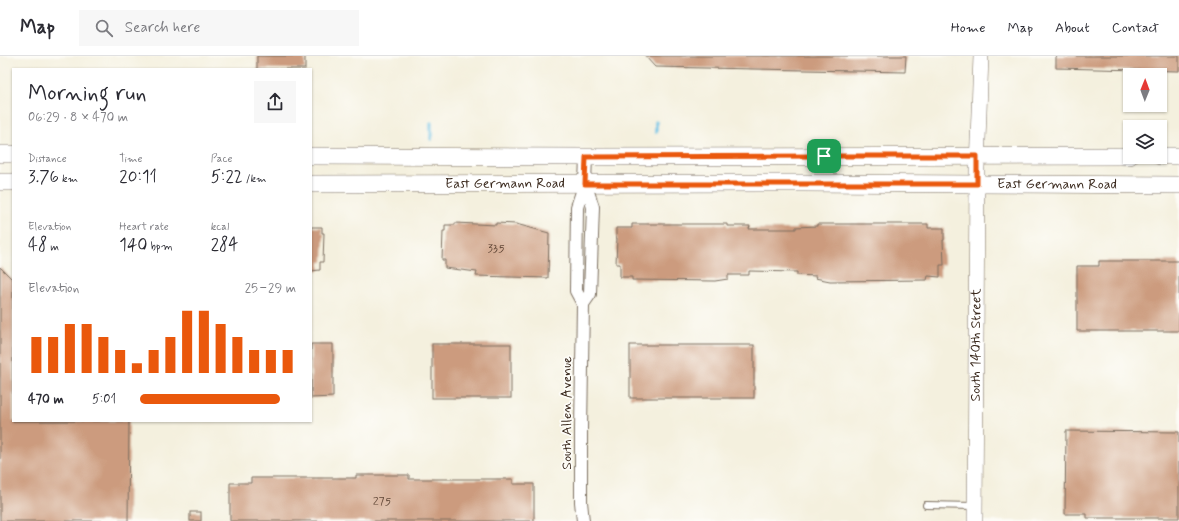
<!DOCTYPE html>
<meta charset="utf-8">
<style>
body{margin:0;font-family:Mynerve,sans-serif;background:#f7f7f7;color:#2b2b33;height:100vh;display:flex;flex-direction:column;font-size:15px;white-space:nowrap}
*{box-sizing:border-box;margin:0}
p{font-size:13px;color:#7c7c81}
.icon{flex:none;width:22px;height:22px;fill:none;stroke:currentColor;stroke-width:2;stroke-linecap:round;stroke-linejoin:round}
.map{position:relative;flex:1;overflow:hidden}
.details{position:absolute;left:12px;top:12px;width:300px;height:354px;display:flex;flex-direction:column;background:#fff;border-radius:0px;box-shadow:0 1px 3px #0004}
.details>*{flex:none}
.needle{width:26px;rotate:1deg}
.controls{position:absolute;left:1123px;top:12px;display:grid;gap:8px}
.controls a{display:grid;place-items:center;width:44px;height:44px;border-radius:0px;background:#fff;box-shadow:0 1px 3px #0004;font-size:20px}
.pin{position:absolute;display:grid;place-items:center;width:34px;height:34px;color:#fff;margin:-17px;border-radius:8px;box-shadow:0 2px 6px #0006}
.round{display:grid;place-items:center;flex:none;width:42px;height:42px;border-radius:0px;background:#f7f7f7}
.head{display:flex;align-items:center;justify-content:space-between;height:68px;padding:0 16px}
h1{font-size:22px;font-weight:600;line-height:30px}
.metrics{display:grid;grid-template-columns:repeat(3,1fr);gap:6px;height:68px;padding:4px 16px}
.metrics div{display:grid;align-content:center}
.metrics b{font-size:17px;font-weight:600}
.metrics small{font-size:11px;font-weight:400}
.metrics p{font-size:11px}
.chart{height:112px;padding:8px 16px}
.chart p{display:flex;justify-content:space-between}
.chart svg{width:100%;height:72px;margin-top:4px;stroke:#ea580c;stroke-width:6}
ul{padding:0 16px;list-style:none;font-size:13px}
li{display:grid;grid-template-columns:64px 48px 1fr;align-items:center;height:30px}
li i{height:10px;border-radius:5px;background:#ea580c}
header{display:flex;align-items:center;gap:24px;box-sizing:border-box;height:56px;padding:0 20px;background:#fff;border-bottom:1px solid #e1e1e2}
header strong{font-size:19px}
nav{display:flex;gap:22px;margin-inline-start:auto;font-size:14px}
.search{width:280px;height:36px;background:#f7f7f7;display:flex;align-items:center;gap:10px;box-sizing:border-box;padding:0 14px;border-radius:0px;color:#7c7c81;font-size:15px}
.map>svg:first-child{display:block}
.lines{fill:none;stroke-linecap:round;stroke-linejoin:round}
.stream{stroke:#66bfe3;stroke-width:3.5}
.building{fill:#cc9b7e}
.service-casing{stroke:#7c6f61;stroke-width:8}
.minor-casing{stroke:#7c6f61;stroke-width:14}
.tertiary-casing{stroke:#7c6f61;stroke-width:16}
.secondary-casing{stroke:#7c6f61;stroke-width:18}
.service{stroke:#fff;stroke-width:6}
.minor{stroke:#fff;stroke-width:12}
.tertiary{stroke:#fff;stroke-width:15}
.secondary{stroke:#fff;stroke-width:17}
.route-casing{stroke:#fff;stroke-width:8}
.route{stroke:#ea580c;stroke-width:5}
.labels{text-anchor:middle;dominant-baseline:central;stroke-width:3.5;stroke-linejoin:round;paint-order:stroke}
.number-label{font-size:12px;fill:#5f4636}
.street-label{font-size:14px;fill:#3b2a1e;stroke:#fdfcf7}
</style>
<header>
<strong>Map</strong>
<div class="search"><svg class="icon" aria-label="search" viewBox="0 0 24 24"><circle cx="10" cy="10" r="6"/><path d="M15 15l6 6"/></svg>Search here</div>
<nav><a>Home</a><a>Map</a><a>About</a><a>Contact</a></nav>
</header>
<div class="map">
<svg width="1179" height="465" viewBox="0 0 1179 465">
<rect width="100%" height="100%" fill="#fdfcf7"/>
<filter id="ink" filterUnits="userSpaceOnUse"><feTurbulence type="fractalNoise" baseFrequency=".025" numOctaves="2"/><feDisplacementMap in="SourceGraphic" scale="8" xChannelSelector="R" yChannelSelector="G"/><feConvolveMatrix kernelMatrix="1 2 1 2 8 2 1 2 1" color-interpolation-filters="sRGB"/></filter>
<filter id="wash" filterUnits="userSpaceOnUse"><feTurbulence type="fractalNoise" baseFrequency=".012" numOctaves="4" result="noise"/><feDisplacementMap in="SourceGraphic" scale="16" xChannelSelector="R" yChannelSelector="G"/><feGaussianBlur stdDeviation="0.9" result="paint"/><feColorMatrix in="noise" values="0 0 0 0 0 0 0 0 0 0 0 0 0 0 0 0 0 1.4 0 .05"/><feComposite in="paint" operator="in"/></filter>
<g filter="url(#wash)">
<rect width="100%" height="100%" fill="#f4f0de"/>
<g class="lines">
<!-- stream -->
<g class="stream">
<polyline points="431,67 431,83"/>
<polyline points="656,76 656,66"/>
</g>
</g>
<g id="blocks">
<!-- building -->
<g class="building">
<rect x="257" y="0" width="48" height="13"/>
<polygon points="645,0 906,0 905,16 655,11"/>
<polygon points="1056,0 1179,0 1179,15 1056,12"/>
<polygon points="455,167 496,169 496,167 516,168 549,177 548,222 476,220 477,216 445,212 445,204 442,204 443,175 445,175 445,169 455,169"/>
<polygon points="632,168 727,168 727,170 750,170 749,173 796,173 796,171 817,170 817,168 928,168 928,172 944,172 944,184 943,184 944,209 940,209 940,221 928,220 927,224 830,225 815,222 816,220 797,219 797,216 749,215 749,219 728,219 728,223 715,225 632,224 632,221 620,221 620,208 616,208 617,182 616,182 616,172 632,172"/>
<polygon points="311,171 322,171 322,177 324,177 323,206 320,206 320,214 311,215"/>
<polygon points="1099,205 1179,205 1179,275 1077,275 1077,210 1099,210"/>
<polygon points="0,211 13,224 13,365 129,365 128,465 0,465"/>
<polygon points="311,288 333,288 333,341 311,342"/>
<rect x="432" y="288" width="79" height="54"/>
<rect x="630" y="289" width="124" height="53"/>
<polygon points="1066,375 1179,376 1179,462 1087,462 1087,458 1065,458"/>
<polygon points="356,419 409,419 409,423 513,423 513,428 534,428 534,465 230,465 230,427 251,427 251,422 356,422"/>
<rect x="190" y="456" width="11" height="9"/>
</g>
</g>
</g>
<g filter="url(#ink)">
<use href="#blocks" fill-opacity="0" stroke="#7c6f61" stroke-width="1"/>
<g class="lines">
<defs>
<polyline id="service" points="926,449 974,450"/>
<g id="minor">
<polyline points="583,248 590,238 593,151 585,127"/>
<polyline points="583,465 581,446 581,373 583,248 576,235 577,151 585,127 586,101"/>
</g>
<g id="tertiary">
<path id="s1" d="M 975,465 L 977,112 L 981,0"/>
</g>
<g id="secondary">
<polyline points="0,98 13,98"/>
<polyline points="311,100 586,101 1130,100"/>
<polyline points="1160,100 1179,100"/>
<polyline points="0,126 13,126"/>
<path id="s2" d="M 311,128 L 804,127 L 1179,129"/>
</g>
</defs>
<!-- service casing -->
<use href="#service" class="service-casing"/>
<!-- minor casing -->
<use href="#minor" class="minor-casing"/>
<!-- tertiary casing -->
<use href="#tertiary" class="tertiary-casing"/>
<!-- secondary casing -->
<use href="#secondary" class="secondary-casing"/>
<!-- service -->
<use href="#service" class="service"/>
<!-- minor -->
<use href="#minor" class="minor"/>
<!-- tertiary -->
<use href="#tertiary" class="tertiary"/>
<!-- secondary -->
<use href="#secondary" class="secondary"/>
</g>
</g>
<g class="lines" filter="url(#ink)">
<defs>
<polygon id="route" points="824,100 977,100 977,128 585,128 586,101"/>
</defs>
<!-- route casing -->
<use href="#route" class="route-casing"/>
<!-- route -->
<use href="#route" class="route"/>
</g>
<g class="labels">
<!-- number labels -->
<g class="number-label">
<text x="496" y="193">335</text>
<text x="382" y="446">275</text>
</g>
<!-- street labels -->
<g class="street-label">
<text stroke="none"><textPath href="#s2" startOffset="194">East Germann Road</textPath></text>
<text stroke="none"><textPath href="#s2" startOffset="746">East Germann Road</textPath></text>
<text stroke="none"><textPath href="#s1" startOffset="176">South 140th Street</textPath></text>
<text transform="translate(567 357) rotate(-90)">South Allen Avenue</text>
</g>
</g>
</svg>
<div class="controls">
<a><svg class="needle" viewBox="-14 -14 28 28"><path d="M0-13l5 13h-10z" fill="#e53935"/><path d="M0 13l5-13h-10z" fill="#7c7c81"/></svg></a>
<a><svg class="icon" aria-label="layers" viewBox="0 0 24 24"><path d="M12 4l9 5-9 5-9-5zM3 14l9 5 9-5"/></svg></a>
</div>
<div class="pin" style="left:824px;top:100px;background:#1e9e55"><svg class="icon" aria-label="arrive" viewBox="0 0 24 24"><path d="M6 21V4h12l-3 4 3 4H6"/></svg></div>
<section class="details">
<div class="head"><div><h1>Morning run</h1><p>06:29 · 8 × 470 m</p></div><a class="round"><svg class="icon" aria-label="share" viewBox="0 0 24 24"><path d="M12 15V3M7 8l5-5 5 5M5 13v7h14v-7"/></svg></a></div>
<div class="metrics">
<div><p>Distance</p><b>3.76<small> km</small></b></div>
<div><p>Time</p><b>20:11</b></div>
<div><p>Pace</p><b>5:22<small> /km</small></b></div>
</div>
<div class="metrics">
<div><p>Elevation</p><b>48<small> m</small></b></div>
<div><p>Heart rate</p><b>140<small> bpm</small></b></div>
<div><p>kcal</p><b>284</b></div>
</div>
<div class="chart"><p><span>Elevation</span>25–29 m</p>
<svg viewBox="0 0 160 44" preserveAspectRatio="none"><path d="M5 44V22M15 44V22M25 44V14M35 44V14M45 44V22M55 44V30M65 44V38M75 44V30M85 44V22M95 44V6M105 44V6M115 44V14M125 44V22M135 44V30M145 44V30M155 44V30"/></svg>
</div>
<ul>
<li><b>470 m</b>5:01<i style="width:90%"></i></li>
</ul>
</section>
</div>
